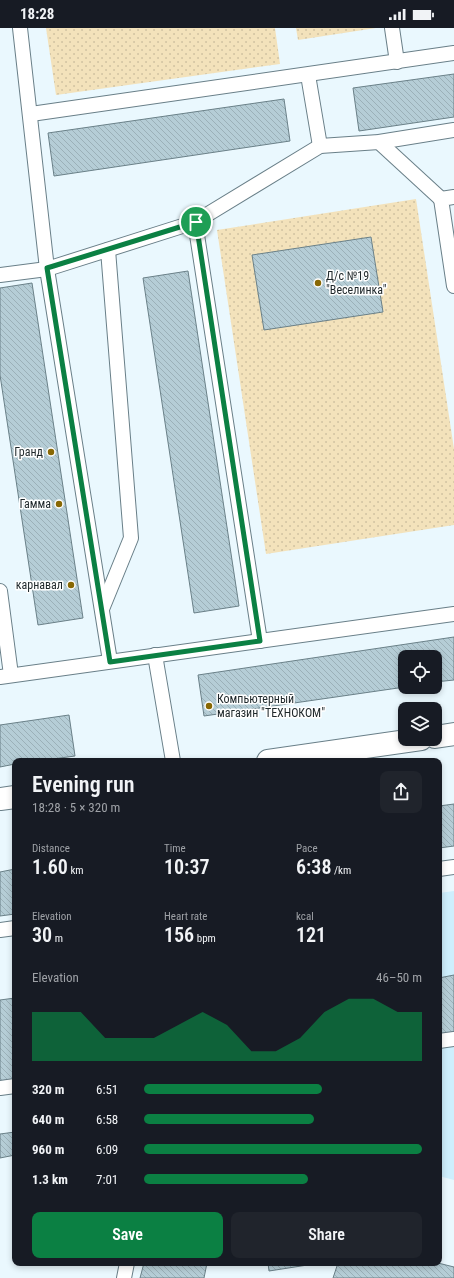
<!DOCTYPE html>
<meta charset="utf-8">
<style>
body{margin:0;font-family:"Roboto Condensed",sans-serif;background:#20242c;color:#f1f3f6;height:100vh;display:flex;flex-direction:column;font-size:15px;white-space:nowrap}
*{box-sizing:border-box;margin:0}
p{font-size:13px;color:#9ea1a6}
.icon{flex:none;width:22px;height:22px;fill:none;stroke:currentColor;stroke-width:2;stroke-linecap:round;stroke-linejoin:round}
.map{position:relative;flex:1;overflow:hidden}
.sheet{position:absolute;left:12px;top:730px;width:430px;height:508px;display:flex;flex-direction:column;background:#171b24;border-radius:8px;box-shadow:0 2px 6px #0003}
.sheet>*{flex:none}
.controls{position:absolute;left:398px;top:622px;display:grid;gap:8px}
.controls a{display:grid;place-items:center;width:44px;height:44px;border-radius:8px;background:#171b24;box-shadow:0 2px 6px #0003;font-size:20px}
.pin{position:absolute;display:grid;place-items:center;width:34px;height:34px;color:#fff;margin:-17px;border:2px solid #fff;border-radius:50%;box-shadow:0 1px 4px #0007}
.round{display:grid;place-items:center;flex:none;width:42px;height:42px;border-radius:8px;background:#20242c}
.headline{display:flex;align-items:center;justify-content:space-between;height:68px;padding:0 20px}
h1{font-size:22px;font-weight:600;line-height:30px}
.metrics{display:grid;grid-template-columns:repeat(3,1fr);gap:6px;height:68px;padding:4px 20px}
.metrics div{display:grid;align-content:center}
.metrics b{font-size:20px;font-weight:600}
.metrics small{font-size:11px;font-weight:400}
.metrics p{font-size:11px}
.chart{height:112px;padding:8px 20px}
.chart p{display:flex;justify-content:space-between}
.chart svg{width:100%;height:72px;margin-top:4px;fill:#0b8043;opacity:.7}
.button{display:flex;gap:8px;margin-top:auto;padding:8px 20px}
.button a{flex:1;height:46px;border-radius:8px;background:#0b8043;color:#fff;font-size:16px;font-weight:600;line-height:46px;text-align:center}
.button a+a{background:#20242c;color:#f1f3f6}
ul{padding:0 20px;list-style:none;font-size:13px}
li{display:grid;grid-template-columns:64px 48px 1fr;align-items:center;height:30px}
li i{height:10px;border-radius:5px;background:#0b8043}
.status{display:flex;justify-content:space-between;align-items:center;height:28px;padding:0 20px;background:#171b24;direction:ltr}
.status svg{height:11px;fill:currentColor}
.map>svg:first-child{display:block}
.built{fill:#ceeffd}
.grass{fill:url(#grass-dots)}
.building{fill:url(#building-back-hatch);stroke:#6a8088}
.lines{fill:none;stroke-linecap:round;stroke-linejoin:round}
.lane-casing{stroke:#697f88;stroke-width:16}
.secondary-casing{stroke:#697f88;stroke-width:24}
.lane{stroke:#fff;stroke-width:14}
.secondary{stroke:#fff;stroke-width:22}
.route-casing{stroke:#fff;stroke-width:8}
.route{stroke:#0b8043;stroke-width:5}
.poi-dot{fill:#886804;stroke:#fff;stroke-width:1.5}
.labels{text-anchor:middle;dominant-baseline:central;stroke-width:3;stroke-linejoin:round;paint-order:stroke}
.poi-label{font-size:12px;fill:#1e272a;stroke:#fff;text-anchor:end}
</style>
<div class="status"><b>18:28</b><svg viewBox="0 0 49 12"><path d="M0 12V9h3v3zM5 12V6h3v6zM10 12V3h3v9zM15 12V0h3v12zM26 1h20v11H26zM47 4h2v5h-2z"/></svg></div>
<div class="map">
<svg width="454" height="1250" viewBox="0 0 454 1250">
<defs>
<pattern id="grass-dots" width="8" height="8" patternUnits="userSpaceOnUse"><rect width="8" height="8" fill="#f3e2bb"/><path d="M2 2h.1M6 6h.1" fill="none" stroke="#d0c2a1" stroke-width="1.8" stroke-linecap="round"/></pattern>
<pattern id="building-back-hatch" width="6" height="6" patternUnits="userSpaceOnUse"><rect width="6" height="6" fill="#b5cdd6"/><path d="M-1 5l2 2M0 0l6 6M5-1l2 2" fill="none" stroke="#9bb0b8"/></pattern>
</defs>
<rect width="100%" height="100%" fill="#eaf8fe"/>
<!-- built -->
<polygon class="built" points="454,863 454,1152 439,1148 439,865"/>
<!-- grass -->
<g class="grass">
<polygon points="46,0 275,0 280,36 56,67"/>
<polygon points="296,0 376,0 298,12"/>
<polygon points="416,171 454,421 454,497 266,526 217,202"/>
</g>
<!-- building -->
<g class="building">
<polygon points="454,46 454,89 359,103 353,60"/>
<polygon points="284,71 290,113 54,148 48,105"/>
<polygon points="371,209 383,284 264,302 252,227"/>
<polygon points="188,243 239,578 194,585 143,250"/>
<polygon points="32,255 83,590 38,597 0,347 0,260"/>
<polygon points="454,609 454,652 435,654 435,629 405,629 405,659 204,688 198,647"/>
<polygon points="69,687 75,728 38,733 15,733 15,736 0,739 0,697"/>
<polygon points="454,776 454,818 439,820 439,778"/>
<polygon points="15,841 15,886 0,888 0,844"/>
<polygon points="454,947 454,1006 439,1008 439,950"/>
<polygon points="15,970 15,1051 0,1053 0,972"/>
<polygon points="15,1104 15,1127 0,1130 0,1106"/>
<polygon points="144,1235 207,1235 204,1250 140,1250"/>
<polygon points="268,1235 314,1235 314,1236 269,1243"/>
<polygon points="338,1235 438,1235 454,1239 454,1250 333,1250"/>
</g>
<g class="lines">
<defs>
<g id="lane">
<polyline points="20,0 47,241 110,633"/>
<polyline points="392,0 397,34"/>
<polyline points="308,47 320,118"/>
<polyline points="31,86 454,25"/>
<polyline points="379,114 441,171"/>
<polyline points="454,169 441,171 454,258"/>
<polyline points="195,194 260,613"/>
<polyline points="0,247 47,241 195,194 320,118 379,114 454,102"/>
<polyline points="0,563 11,647"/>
<polyline points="102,581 131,510 108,222"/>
<polyline points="155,627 173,733"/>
<polyline points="0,649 454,586"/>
<polyline points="439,841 454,839"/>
<polyline points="0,902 15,900"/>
<polyline points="439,1013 454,1011"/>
<polyline points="0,1060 15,1058"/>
<polyline points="124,1250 127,1235"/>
</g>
<g id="secondary">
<polyline points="435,709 454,706"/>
<polyline points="268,733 421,711"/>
<polyline points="0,771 15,769"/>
</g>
</defs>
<!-- lane casing -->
<use href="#lane" class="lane-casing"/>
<!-- secondary casing -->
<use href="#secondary" class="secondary-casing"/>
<!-- lane -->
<use href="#lane" class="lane"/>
<!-- secondary -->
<use href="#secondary" class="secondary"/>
</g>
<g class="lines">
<defs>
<polygon id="route" points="196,194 260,613 110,634 47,240"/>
</defs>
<!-- route casing -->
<use href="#route" class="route-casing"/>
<!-- route -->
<use href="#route" class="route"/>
</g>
<!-- markers -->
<g class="poi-dot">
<circle cx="318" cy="255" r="4"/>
<circle cx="51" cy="424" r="4"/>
<circle cx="59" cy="476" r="4"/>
<circle cx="71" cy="557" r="4"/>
<circle cx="209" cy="678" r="4"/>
</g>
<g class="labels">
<!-- poi labels -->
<g class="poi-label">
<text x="326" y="248" text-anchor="start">Д/с №19<tspan x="326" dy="14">"Веселинка"</tspan></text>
<text x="43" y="424">Гранд</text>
<text x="51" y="476">Гамма</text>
<text x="63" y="557">карнавал</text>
<text x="217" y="671" text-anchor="start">Компьютерный<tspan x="217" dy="14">магазин "ТЕХНОКОМ"</tspan></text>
</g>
</g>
</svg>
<div class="controls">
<a><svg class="icon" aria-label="locate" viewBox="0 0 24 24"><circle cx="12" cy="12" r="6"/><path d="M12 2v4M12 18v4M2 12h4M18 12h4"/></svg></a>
<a><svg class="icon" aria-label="layers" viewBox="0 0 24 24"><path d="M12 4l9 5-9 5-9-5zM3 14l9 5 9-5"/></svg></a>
</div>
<div class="pin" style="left:196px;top:194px;background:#1e9e55"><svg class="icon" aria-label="arrive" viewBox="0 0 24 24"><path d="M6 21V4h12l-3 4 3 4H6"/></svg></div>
<section class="sheet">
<div class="headline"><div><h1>Evening run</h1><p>18:28 · 5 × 320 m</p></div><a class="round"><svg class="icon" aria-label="share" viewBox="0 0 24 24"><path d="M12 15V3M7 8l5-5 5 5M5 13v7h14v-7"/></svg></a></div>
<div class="metrics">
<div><p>Distance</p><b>1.60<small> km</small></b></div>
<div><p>Time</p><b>10:37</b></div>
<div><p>Pace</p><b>6:38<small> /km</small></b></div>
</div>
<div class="metrics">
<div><p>Elevation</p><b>30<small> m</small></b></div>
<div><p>Heart rate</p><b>156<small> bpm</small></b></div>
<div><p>kcal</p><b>121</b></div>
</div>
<div class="chart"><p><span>Elevation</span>46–50 m</p>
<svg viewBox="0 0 160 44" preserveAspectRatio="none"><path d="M0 44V14L10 14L20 14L30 30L40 30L50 30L60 22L70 14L80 22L90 38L100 38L110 30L120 14L130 6L140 6L150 14L160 14V44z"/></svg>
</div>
<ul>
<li><b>320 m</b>6:51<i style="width:64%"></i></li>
<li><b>640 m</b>6:58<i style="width:61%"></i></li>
<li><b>960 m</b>6:09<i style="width:100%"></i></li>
<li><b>1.3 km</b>7:01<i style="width:59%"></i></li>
</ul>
<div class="button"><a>Save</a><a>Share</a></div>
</section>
</div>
